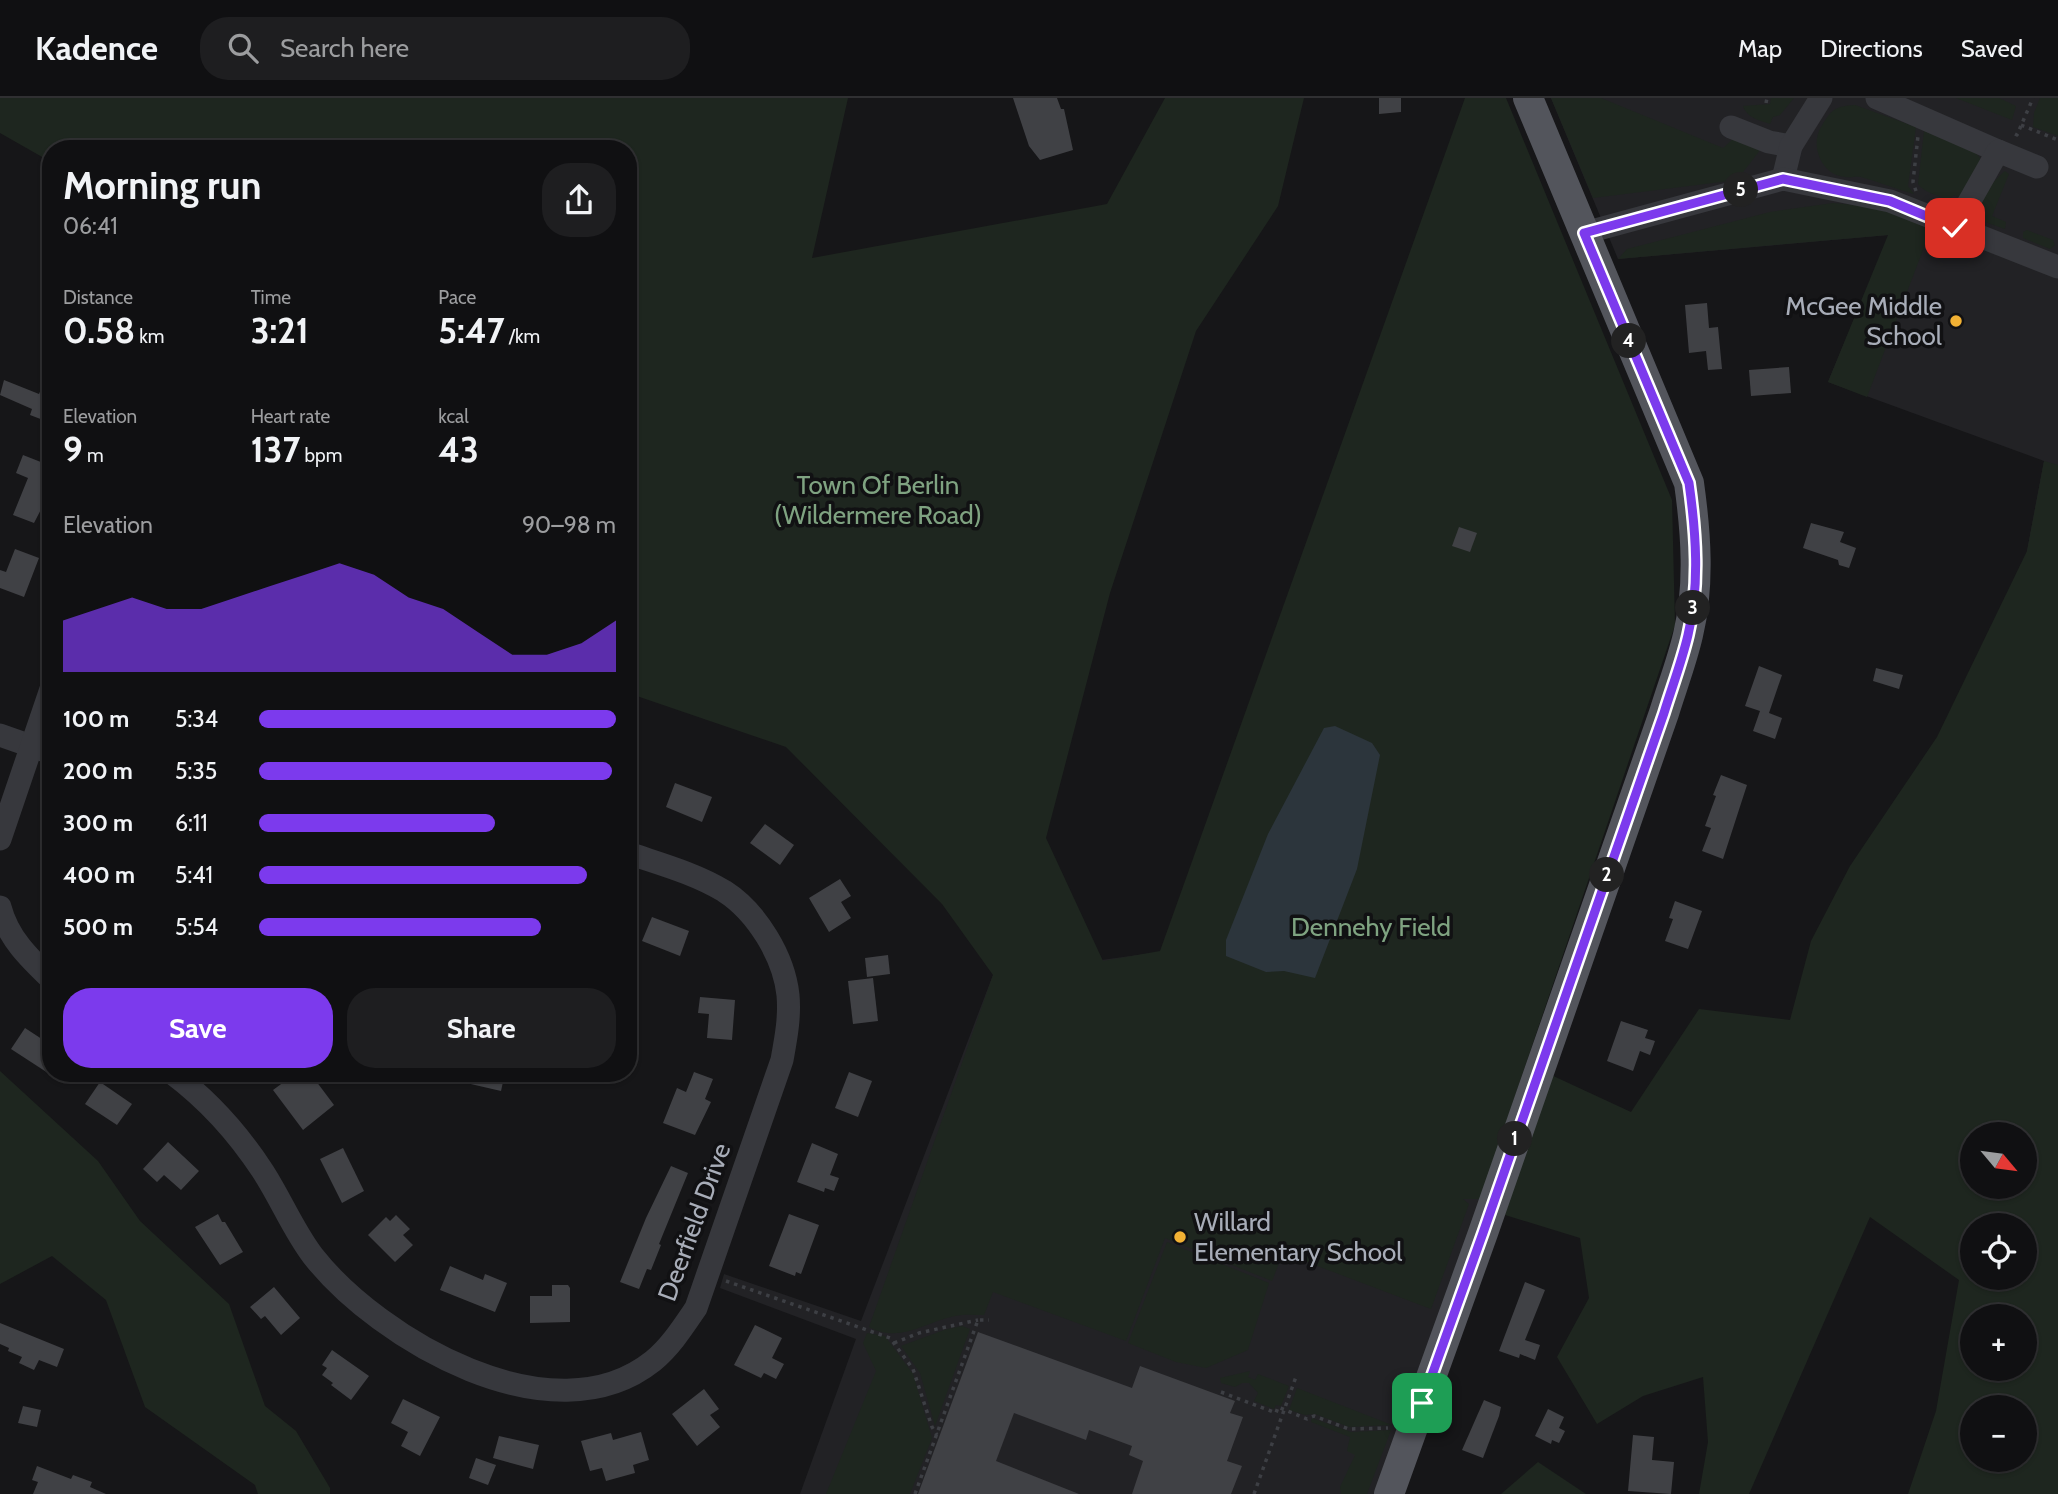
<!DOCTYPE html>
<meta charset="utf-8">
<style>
body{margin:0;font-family:Cabin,sans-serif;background:#1e1e20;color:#f1f3f6;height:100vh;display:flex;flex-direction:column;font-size:26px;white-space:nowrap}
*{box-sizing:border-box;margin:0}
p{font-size:23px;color:#9c9d9f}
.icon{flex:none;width:38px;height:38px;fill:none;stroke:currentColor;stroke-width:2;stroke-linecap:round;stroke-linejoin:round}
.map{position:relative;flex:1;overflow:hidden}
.details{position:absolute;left:42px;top:42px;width:595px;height:942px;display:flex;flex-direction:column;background:#101012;border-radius:28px;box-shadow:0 2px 5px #0004,0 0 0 2px #303032}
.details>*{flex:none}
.needle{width:46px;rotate:119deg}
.fabs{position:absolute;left:1960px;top:1024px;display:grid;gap:14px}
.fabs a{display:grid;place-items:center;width:77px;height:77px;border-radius:50%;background:#101012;box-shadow:0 2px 5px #0004,0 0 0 2px #303032;font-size:35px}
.pin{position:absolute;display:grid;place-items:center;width:60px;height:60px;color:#fff;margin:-30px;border-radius:14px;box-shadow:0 4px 10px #0006}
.km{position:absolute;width:35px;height:35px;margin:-18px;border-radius:50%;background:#222;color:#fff;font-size:19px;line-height:35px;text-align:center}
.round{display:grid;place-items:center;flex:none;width:74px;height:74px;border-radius:28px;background:#1e1e20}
.headline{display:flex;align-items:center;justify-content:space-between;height:119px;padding:0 21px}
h1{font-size:38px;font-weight:700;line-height:52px}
.figures{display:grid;grid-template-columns:repeat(3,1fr);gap:10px;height:119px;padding:7px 21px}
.figures div{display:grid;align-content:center}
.figures b{font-size:35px;font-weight:700}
.figures small{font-size:19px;font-weight:400}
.figures p{font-size:19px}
.chart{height:196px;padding:14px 21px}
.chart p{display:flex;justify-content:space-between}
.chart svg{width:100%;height:126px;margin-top:7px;fill:#7c3aed;opacity:.7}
.button{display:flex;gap:14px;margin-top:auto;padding:14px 21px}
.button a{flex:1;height:80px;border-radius:28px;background:#7c3aed;color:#fff;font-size:28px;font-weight:700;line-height:80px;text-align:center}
.button a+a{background:#1e1e20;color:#f1f3f6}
ul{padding:0 21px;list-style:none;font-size:23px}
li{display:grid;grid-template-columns:112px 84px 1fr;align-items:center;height:52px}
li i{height:18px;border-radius:9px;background:#7c3aed}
header{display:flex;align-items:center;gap:42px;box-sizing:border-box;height:98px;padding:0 35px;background:#101012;border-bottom:2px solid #303032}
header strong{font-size:33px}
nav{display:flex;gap:38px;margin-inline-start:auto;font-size:24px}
.search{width:490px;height:63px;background:#1e1e20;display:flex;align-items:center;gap:18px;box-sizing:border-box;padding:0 24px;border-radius:28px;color:#9c9d9f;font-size:26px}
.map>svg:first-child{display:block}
.built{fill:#222225}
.green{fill:#1e261f;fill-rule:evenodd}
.water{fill:#2c353c}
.building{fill:#404145}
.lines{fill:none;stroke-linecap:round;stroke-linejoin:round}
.path{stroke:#3d3f44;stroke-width:3.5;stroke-dasharray:3.5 5;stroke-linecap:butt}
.minor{stroke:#37383d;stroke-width:23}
.major{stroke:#53555c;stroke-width:30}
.route-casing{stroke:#fff;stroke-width:14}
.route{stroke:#7c3aed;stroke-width:9}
.poi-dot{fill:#f2b134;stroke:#111113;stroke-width:2.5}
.labels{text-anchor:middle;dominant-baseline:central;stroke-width:7;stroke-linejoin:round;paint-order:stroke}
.poi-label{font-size:26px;fill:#a8adb8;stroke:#111113;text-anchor:end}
.park-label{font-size:26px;fill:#7fa381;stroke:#111113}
.street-label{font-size:26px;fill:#a8adb8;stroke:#111113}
</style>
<header>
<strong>Kadence</strong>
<div class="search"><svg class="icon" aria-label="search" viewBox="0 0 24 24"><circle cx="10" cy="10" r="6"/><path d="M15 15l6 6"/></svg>Search here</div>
<nav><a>Map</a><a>Directions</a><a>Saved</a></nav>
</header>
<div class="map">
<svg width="2058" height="1396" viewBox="0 0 2058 1396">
<rect width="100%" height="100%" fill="#161618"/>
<!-- built -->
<g class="built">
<polygon points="1551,0 2058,0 2058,463 2027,453 2044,363 1828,284 1889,137 1618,161"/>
<polygon points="1160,854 1397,1097 1480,1101 1374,1396 800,1396 856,1241 720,1190 724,1176 861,1223 993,877"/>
</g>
<!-- green -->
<g class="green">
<path d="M 0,0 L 848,0 L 812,160 L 1107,106 L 1165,0 L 1304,0 L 1278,108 L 1196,233 L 1110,495 L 1046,740 L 1103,863 L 1160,853 L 1465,0 L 1506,0 L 1672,402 L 1675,527 L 1480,1101 L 1463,1101 L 1469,1106 L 1431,1211 L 1283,1155 L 1272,1183 L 1165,1140 L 1126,1243 L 993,1194 L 984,1217 C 975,1217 964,1216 955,1218 C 925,1224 900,1246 869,1229 L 993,877 L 942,806 L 786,649 L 628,595 L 628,51 L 51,51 L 51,64 L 0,35 Z"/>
<polygon points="1551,0 1601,0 1723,50 1733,41 1761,51 1737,82 1593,100"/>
<path d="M 1771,0 L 1794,0 L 1780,17 L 1773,19 L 1770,26 C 1759,22 1747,20 1743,8 L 1770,6 Z"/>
<polygon points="1956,0 1999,0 2016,8 2012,22"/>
<polygon points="2040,0 2058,0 2058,38 2033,29 2034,15"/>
<path d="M 1855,7 L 1916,29 L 1908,88 L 1914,96 C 1896,91 1879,84 1861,79 C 1855,78 1851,80 1845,79 C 1821,77 1810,47 1821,29 C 1831,12 1835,8 1855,7 Z"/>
<path d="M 1924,33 L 1975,54 L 1980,60 L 1982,70 L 1962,102 L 1955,97 L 1948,101 C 1939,98 1923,94 1918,86 Z"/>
<path d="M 2005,73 L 2009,76 L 1992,118 L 2006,124 L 2005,131 L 1985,124 C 1973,108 1992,83 2005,73 Z"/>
<polygon points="1833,105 1867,108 1928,126 1931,131 1867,299 1828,284 1888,137 1618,161 1627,151 1770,114"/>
<polygon points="2027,132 2053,142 2055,147 2050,151 2023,140 2023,134"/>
<path d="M 2044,363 L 2058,367 L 2058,1396 L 1908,1396 L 1936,1313 L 1959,1182 L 1870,1119 L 1749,1396 L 1699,1396 L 1708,1344 L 1703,1279 L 1643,1298 L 1597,1326 L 1557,1259 L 1589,1200 L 1580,1140 L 1505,1117 L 1549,976 L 1631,1014 L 1699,911 L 1790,922 L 1811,843 L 1850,768 L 1937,639 L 2027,453 ZM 1972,1036 L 2025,1036 L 2025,1088 L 1972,1088 ZM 1972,1127 L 2025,1127 L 2025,1180 L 1972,1180 ZM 1972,1218 L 2025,1218 L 2025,1270 L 1972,1270 ZM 1972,1309 L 2025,1309 L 2025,1362 L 1972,1362 Z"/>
<polygon points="0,973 98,1063 140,1123 229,1206 265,1308 296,1333 330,1390 330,1396 258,1396 255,1387 145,1309 106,1202 52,1158 0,1186"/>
<polygon points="1167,1144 1269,1185 1248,1252 1206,1270 1176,1264 1128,1245"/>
<polygon points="962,1228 970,1231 935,1328 920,1275 901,1248 944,1232"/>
<polygon points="867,1235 885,1238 913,1276 932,1340 910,1396 826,1396 876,1273 863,1245"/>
<polygon points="1250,1273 1248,1279 1255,1282 1258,1276 1289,1288 1281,1308 1276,1307 1274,1311 1254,1303 1258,1295 1249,1285 1242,1285 1235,1289 1221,1285 1220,1280"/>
<polygon points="1297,1290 1392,1327 1349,1329 1315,1316 1305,1317 1289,1312"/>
<polygon points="1312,1320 1351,1334 1391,1332 1367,1396 1341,1396 1340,1389 1355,1357 1347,1353 1350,1339 1311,1324"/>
<polygon points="1538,1364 1586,1396 1501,1396"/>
</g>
<!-- water -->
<polygon class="water" points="1335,628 1372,645 1380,657 1357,771 1315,880 1284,873 1266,874 1226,858 1226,842 1268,736 1324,630"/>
<!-- building -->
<g class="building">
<polygon points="1013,0 1057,0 1061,11 1064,11 1073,52 1040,62 1029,48"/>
<polygon points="1379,0 1401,0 1401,14 1379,16"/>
<polygon points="1707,205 1709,230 1718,229 1722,271 1708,272 1706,253 1689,255 1685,207"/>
<polygon points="51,268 51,325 30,317 32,311 0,297 4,282 39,296"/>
<polygon points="1789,269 1791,295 1751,298 1749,272"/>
<polygon points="23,357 51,368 51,392 34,425 13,417 28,380 16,375"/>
<polygon points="1811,425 1844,434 1840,444 1856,450 1849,470 1839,467 1838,462 1803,450"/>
<polygon points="1459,429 1477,435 1470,454 1452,448"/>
<polygon points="15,451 39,460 24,499 0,490 0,472 6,474"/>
<polygon points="1759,568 1782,577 1769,615 1782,620 1775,641 1753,633 1760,613 1745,608"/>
<polygon points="1876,570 1903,577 1899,591 1873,583"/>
<polygon points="1721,677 1747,687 1723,761 1702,753 1711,730 1705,728 1716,698 1713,697"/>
<polygon points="675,685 712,699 702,724 666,709"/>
<polygon points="765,726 794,747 780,767 750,745"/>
<polygon points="840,781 851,798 841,804 851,820 829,834 809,800"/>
<polygon points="1675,803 1702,813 1688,851 1665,843 1673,821 1669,820"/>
<polygon points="652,819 689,833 680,858 642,843"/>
<polygon points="888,857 890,876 867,879 865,860"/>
<polygon points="873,880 878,923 853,926 848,883"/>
<polygon points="700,899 735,902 732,942 707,940 709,916 698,915"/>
<polygon points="1621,923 1648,932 1645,940 1655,943 1650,957 1640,953 1633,973 1607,963"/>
<polygon points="25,930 51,947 51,977 11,951"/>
<polygon points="694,974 713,981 705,1001 711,1004 695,1037 663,1025 677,990 686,994"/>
<polygon points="849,974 872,983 858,1019 835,1010"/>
<polygon points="284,975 310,975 334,1007 303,1032 273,992 288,981"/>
<polygon points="449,975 505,975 501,993 449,981"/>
<polygon points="100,984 132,1006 117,1027 85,1006"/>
<polygon points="168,1044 199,1073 181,1092 164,1077 157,1084 143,1071"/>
<polygon points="812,1045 838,1056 830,1077 839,1080 834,1093 825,1090 824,1094 797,1084"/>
<polygon points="343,1050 364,1093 342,1105 320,1061"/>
<polygon points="671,1068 688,1075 659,1146 661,1147 651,1172 647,1171 639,1191 620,1184 646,1120"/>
<polygon points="218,1116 222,1124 225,1124 243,1154 220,1167 195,1129"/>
<polygon points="789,1116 819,1127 801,1176 796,1174 795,1178 769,1168"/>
<polygon points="396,1117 410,1131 403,1137 413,1147 395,1164 368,1137 386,1119 390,1123"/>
<polygon points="450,1168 483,1182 485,1176 507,1185 495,1214 440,1192"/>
<polygon points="1525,1184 1545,1192 1525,1242 1540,1247 1535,1262 1520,1256 1519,1260 1499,1253"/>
<polygon points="552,1187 568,1187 570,1190 570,1224 530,1225 530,1198 552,1198"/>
<polygon points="274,1189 300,1220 281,1237 265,1218 261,1221 250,1209"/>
<polygon points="0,1225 64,1251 57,1269 39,1262 34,1272 19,1265 22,1259 8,1253 9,1250 0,1246"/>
<polygon points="755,1227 782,1240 772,1260 784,1266 776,1281 764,1275 761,1280 734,1267"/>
<polygon points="978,1234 1132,1290 1140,1268 1235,1303 1230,1315 1243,1319 1227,1363 1242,1368 1231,1396 1132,1396 1143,1363 1129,1357 1132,1348 1089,1332 1086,1342 1014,1315 996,1363 1079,1396 918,1396"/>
<polygon points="332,1252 369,1278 351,1302 331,1287 333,1285 322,1277 327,1270 322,1267"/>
<polygon points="704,1291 719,1311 710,1317 720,1329 697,1348 672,1316"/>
<polygon points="403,1301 440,1319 420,1358 401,1348 408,1334 391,1325"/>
<polygon points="1484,1302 1501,1309 1499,1318 1483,1360 1462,1352"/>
<polygon points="23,1308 41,1312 37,1329 18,1325"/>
<polygon points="1548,1311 1564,1319 1559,1330 1565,1333 1559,1345 1552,1342 1551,1346 1535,1338"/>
<polygon points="641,1334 649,1362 633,1367 635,1375 606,1383 602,1370 590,1373 581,1343 611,1335 613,1342"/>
<polygon points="1633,1337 1654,1339 1652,1362 1674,1364 1671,1396 1628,1393"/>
<polygon points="499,1338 539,1347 533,1371 493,1360"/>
<polygon points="476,1360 496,1367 488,1387 469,1380"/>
<polygon points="37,1368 71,1381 73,1377 92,1384 90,1389 106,1396 33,1396 38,1384 32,1382"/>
</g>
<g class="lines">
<!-- path -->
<g class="path">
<polyline points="1766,5 1767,0"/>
<polyline points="2021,27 2058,42"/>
<polyline points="2015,36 2017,37 2033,0"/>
<polyline points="1916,93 1913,84 1918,38"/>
<polyline points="726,1183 890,1240 913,1271 932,1329 937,1337"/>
<polyline points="894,1245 919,1235 978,1222"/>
<polyline points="1221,1294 1276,1315 1278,1309 1307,1321 1314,1318 1349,1331 1388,1330"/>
<polyline points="915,1396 978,1222 989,1222"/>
<polyline points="1254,1396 1297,1276"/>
</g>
<!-- minor -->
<g class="minor">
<polyline points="1877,0 1998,53"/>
<polyline points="1731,29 1769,44 1791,48"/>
<polyline points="1783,81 1791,48 1821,0"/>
<polyline points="1955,129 1998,53 2037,69"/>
<polyline points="1584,135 1783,81 1890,103 2058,169"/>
<polyline points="0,637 51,655"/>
<polyline points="0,741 51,591"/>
<path d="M 0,809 C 8,840 29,860 51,881"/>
<path d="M 172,975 C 208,1002 237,1034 262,1072 C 280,1099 293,1132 313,1158 C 379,1242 553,1343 653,1263 C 671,1248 683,1229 696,1210 L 782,962 C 786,940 790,919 788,897 C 784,859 757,814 724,793 C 694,775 660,766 628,755"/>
</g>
<!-- major -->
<path class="major" d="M 1389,1396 L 1483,1135 L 1664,615 C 1672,589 1682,563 1688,537 C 1700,487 1696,435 1689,385 L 1528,0"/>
</g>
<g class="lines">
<defs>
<path id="route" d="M 1422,1305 L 1483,1135 L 1664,615 C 1672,589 1682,563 1688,537 C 1700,487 1696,435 1689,385 L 1584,135 L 1783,81 L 1890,103 L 1955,130"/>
</defs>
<!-- route casing -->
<use href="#route" class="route-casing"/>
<!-- route -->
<use href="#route" class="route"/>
</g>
<!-- markers -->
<g class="poi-dot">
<circle cx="1956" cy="223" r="7"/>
<circle cx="1180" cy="1139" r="7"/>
</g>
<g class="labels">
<!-- poi labels -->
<g class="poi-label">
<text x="1942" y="208">McGee Middle<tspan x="1942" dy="30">School</tspan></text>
<text x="1194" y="1124" text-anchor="start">Willard<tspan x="1194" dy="30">Elementary School</tspan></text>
</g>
<!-- park labels -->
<g class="park-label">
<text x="878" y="387">Town Of Berlin<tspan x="878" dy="30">(Wildermere Road)</tspan></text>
<text x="1371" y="829">Dennehy Field</text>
</g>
<!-- street labels -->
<g class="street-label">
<text transform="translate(694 1124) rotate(-70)">Deerfield Drive</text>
</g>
</g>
</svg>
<div class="fabs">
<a><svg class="needle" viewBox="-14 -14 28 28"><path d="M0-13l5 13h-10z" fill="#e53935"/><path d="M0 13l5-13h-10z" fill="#9c9d9f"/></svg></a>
<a><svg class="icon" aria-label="locate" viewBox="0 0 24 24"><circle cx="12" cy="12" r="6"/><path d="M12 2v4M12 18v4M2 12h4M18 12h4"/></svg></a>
<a>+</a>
<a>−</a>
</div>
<div class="pin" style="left:1422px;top:1305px;background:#1e9e55"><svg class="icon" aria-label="arrive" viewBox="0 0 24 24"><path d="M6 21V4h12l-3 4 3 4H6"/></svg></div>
<div class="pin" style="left:1955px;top:130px;background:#d93025"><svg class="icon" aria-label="check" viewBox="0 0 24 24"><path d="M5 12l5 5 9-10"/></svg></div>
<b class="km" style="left:1515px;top:1041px">1</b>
<b class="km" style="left:1607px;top:777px">2</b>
<b class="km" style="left:1693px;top:510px">3</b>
<b class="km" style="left:1629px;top:243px">4</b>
<b class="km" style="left:1741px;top:92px">5</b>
<section class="details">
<div class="headline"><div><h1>Morning run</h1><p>06:41</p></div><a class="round"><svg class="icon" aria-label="share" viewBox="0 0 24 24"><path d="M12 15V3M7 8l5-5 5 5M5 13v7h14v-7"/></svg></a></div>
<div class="figures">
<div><p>Distance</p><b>0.58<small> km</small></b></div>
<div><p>Time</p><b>3:21</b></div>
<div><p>Pace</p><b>5:47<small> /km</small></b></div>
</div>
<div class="figures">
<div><p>Elevation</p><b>9<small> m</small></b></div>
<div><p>Heart rate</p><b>137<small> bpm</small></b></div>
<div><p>kcal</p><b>43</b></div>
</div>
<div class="chart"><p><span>Elevation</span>90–98 m</p>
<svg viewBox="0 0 160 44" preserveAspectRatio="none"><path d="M0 44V26L10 22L20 18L30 22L40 22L50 18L60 14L70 10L80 6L90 10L100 18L110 22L120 30L130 38L140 38L150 34L160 26V44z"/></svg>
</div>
<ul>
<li><b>100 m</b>5:34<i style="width:100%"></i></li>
<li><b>200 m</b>5:35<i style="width:99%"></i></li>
<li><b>300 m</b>6:11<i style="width:66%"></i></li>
<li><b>400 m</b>5:41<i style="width:92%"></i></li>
<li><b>500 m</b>5:54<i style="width:79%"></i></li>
</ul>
<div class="button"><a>Save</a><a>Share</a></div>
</section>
</div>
